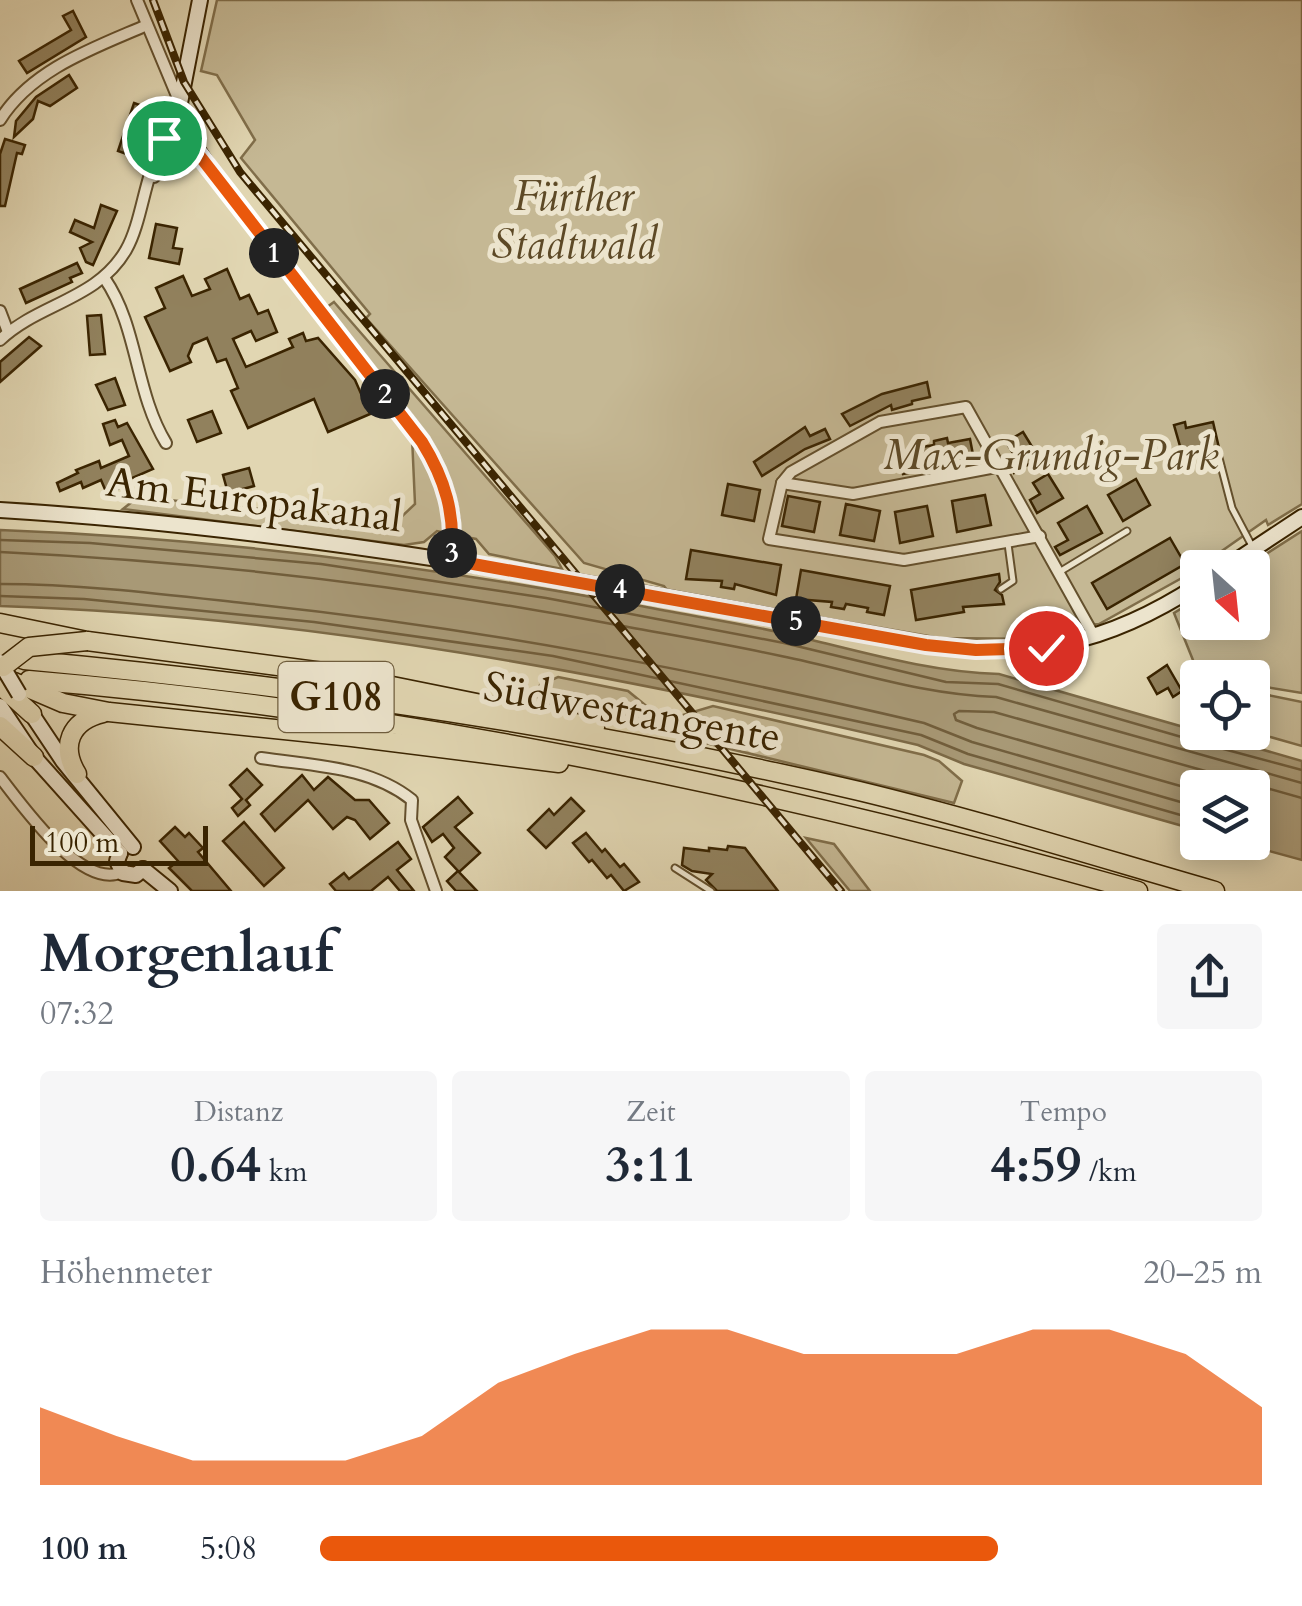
<!DOCTYPE html>
<html lang="de">
<meta charset="utf-8">
<style>
body{margin:0;font-family:Cardo,serif;background:#f6f6f7;color:#1f2937;height:100vh;display:flex;flex-direction:column;font-size:38px;white-space:nowrap}
*{box-sizing:border-box;margin:0}
p{font-size:32px;color:#747a83}
.icon{flex:none;width:55px;height:55px;fill:none;stroke:currentColor;stroke-width:2;stroke-linecap:round;stroke-linejoin:round}
.map{position:relative;height:891px;overflow:hidden}
.details{display:flex;flex-direction:column;background:#fff;flex:1}
.details>*{flex:none}
.needle{width:65px;rotate:153deg}
.buttons{position:absolute;left:1180px;top:550px;display:grid;gap:20px}
.buttons a{display:grid;place-items:center;width:90px;height:90px;border-radius:10px;background:#fff;box-shadow:0 5px 25px #0003;font-size:50px}
.scale{position:absolute;left:30px;bottom:25px;width:178px;box-sizing:border-box;padding-left:10px;border:5px solid #3a2401;border-top:0;font-size:28px;line-height:35px;white-space:nowrap;color:#3a2401;-webkit-text-stroke:8px #ece4cd;paint-order:stroke}
.pin{position:absolute;display:grid;place-items:center;width:85px;height:85px;color:#fff;margin:-42px;border:5px solid #fff;border-radius:50%;box-shadow:0 2px 10px #0007}
.km{position:absolute;width:50px;height:50px;margin:-25px;border-radius:50%;background:#222;color:#fff;font-size:28px;line-height:50px;text-align:center}
.round{display:grid;place-items:center;flex:none;width:105px;height:105px;border-radius:10px;background:#f6f6f7}
.head{display:flex;align-items:center;justify-content:space-between;height:170px;padding:0 40px}
h1{font-size:55px;font-weight:800;line-height:75px}
.figures{display:grid;grid-template-columns:repeat(3,1fr);gap:15px;height:170px;padding:10px 40px}
.figures div{display:grid;align-content:center;border-radius:10px;background:#f6f6f7;text-align:center}
.figures b{font-size:50px;font-weight:800}
.figures small{font-size:28px;font-weight:400}
.figures p{font-size:28px}
.chart{height:280px;padding:20px 40px}
.chart p{display:flex;justify-content:space-between}
.chart svg{width:100%;height:180px;margin-top:10px;fill:#ea580c;opacity:.7}
ul{padding:0 40px;list-style:none;font-size:32px}
li{display:grid;grid-template-columns:160px 120px 1fr;align-items:center;height:75px}
li i{height:25px;border-radius:12px;background:#ea580c}
.map>svg:first-child{display:block}
.green{fill:#c5b894;stroke:#806e4a;stroke-width:2.5}
.water{fill:#a89976;stroke:#7c6a47;stroke-width:2.5}
.lines{fill:none;stroke-linecap:round;stroke-linejoin:round}
.shore{stroke:#715e3c;stroke-width:2.5}
.building{fill:#91815d;stroke:#3a2401;stroke-width:2.5}
.lane-casing{stroke:#64502d;stroke-width:9}
.street-casing{stroke:#64502d;stroke-width:14}
.secondary-casing{stroke:#3a2401;stroke-width:18}
.highway-casing{stroke:#3a2401;stroke-width:21}
.lane{stroke:#ece4cd;stroke-width:5}
.street{stroke:#ece4cd;stroke-width:10}
.secondary{stroke:#ece4cd;stroke-width:14}
.highway{stroke:#e1d6b2;stroke-width:18}
.rail-casing{stroke:#3a2401;stroke-width:8}
.rail{stroke:#ece4cd;stroke-width:4;stroke-dasharray:11;stroke-linecap:butt}
.secondary-bridge-casing{stroke:#3a2401;stroke-width:18;stroke-linecap:butt}
.highway-bridge-casing{stroke:#3a2401;stroke-width:21;stroke-linecap:butt}
.secondary-bridge{stroke:#ece4cd;stroke-width:14}
.highway-bridge{stroke:#e1d6b2;stroke-width:18}
.route-casing{stroke:#fff;stroke-width:20}
.route{stroke:#ea580c;stroke-width:12}
.labels{text-anchor:middle;dominant-baseline:central;stroke-width:10;stroke-linejoin:round;paint-order:stroke}
.shield{fill:#ece4cd;stroke:#6f5e3e;stroke-width:2.5}
.shield-label{font-size:40px;font-weight:bold;fill:#3a2401}
.park-label{font-size:42px;font-style:italic;fill:#5d4926;stroke:#ece4cd}
.street-label{font-size:42px;fill:#3a2401;stroke:#ece4cd}
</style>
<div class="map">
<svg width="1302" height="891" viewBox="0 0 1302 891">
<rect width="100%" height="100%" fill="#e1d6b2"/>
<filter id="stains"><feTurbulence type="fractalNoise" baseFrequency=".002" numOctaves="4"/><feColorMatrix values="0 0 0 0 .2 0 0 0 0 .09 0 0 0 0 .02 0 0 0 .5 -.17"/></filter>
<radialGradient id="worn" r=".72"><stop offset=".6" stop-color="#630" stop-opacity="0"/><stop offset="1" stop-color="#630" stop-opacity=".3"/></radialGradient>
<!-- green -->
<g class="green">
<polygon points="217,0 1302,0 1302,504 1268,525 1266,520 1189,574 1099,624 1056,628 1037,639 940,638 668,591 664,586 584,563 366,318 370,314 241,158 255,140 217,75 201,71"/>
<polygon points="334,302 555,556 562,569 489,554 476,539 437,531 424,542 404,545 123,509 138,497 396,522 415,504 411,414 327,307"/>
<polygon points="1302,531 1302,693 1253,685 1252,678 1199,675 1174,613 1197,599 1198,622 1252,622 1252,568 1246,567"/>
<polygon points="558,677 628,691 661,718 673,718 713,706 924,755 939,761 962,781 954,803 540,703 536,693 540,685"/>
<polygon points="1253,692 1302,702 1302,746 1253,732"/>
<polygon points="806,838 834,844 870,891 850,891"/>
</g>
<!-- water -->
<path class="water" d="M 0,530 C 216,538 429,566 641,606 C 691,616 741,623 791,635 C 860,651 928,672 999,674 L 1302,761 L 1302,860 L 1240,843 L 1252,842 L 1252,788 L 1198,788 L 1197,830 L 964,764 L 918,745 C 617,675 310,616 0,606 Z"/>
<g class="lines">
<!-- shore -->
<g class="shore">
<polyline points="0,540 90,543 321,564 546,598 784,643 946,682 998,684 1192,740 1205,738 1216,747 1302,770"/>
<path d="M 0,552 C 208,562 413,586 617,625 C 671,635 726,644 781,656 C 855,671 919,694 996,697 L 1302,783"/>
<path d="M 0,584 C 81,584 162,594 243,603 C 475,627 697,670 924,723 L 972,742 L 1198,807"/>
<polyline points="0,596 84,599 314,622 553,656 921,735 968,754 1198,820"/>
<polyline points="1198,791 977,728 956,720 954,714 959,711 994,712 1302,798"/>
</g>
</g>
<!-- building -->
<g class="building">
<polygon points="73,11 86,37 27,73 19,61 71,30 63,16"/>
<polygon points="69,75 77,88 50,106 38,101 33,119 14,137 16,121 36,97"/>
<polygon points="134,103 148,108 132,156 118,151"/>
<polygon points="5,139 25,145 22,154 17,153 5,206 0,206 0,154"/>
<polygon points="101,205 117,211 93,265 86,262 80,248 92,242 70,232 75,220 94,228"/>
<polygon points="156,224 177,228 173,248 182,249 179,264 149,258"/>
<polygon points="77,263 82,273 70,278 72,282 26,303 20,289"/>
<polygon points="227,269 240,299 249,295 258,314 268,310 277,332 256,341 251,331 233,339 246,367 293,347 289,339 303,333 306,341 318,338 355,380 370,414 328,432 314,399 248,428 231,391 238,388 226,359 217,362 207,338 193,344 188,356 191,362 170,371 145,317 165,308 156,288 183,276 192,296 210,289 205,279"/>
<polygon points="101,315 105,354 90,355 87,316"/>
<polygon points="29,337 41,346 0,382 0,362"/>
<polygon points="115,378 125,405 108,410 96,385"/>
<polygon points="927,382 930,397 912,401 912,404 892,410 891,405 850,426 842,414 882,394"/>
<polygon points="212,411 221,433 197,442 188,420"/>
<polygon points="115,420 118,427 127,423 153,469 116,485 118,489 107,494 101,480 83,488 81,482 60,491 57,483 78,473 76,470 99,461 101,468 129,456 122,440 110,445 103,424"/>
<polygon points="1185,422 1186,428 1213,422 1219,448 1182,453 1174,425"/>
<polygon points="805,427 810,436 825,429 830,439 805,449 762,476 754,462"/>
<polygon points="1023,432 1039,458 1014,473 1007,459 1014,455 1006,442"/>
<polygon points="947,438 948,443 970,439 974,460 903,474 901,464 912,462 910,449 934,445 934,441"/>
<polygon points="249,468 254,486 228,493 223,475"/>
<polygon points="1048,474 1063,498 1037,513 1030,500 1040,494 1033,483"/>
<polygon points="1136,479 1150,505 1123,521 1108,495"/>
<polygon points="728,484 760,490 754,521 722,515"/>
<polygon points="985,495 991,525 957,532 952,501"/>
<polygon points="788,496 820,502 814,532 782,526"/>
<polygon points="846,504 880,511 874,541 840,535"/>
<polygon points="927,506 933,536 900,543 895,512"/>
<polygon points="1087,506 1102,533 1060,555 1055,547 1068,540 1058,523"/>
<polygon points="1170,538 1185,564 1107,609 1092,583"/>
<polygon points="691,550 781,565 776,595 735,584 734,589 721,587 722,581 686,579"/>
<polygon points="801,570 890,586 884,615 867,612 868,608 846,604 844,609 831,607 832,602 796,599"/>
<polygon points="999,574 1000,582 995,590 1002,595 1004,604 963,607 964,612 916,620 911,590"/>
<polygon points="1167,665 1182,691 1173,697 1168,688 1157,694 1148,678"/>
<polygon points="247,769 262,785 246,800 250,805 238,816 232,808 242,799 230,785"/>
<polygon points="302,775 314,790 328,777 355,800 369,800 389,823 370,839 355,820 347,817 333,829 308,800 275,831 261,814"/>
<polygon points="458,797 472,813 455,827 480,853 459,872 477,891 456,891 447,881 458,871 445,857 454,848 443,834 432,842 423,827"/>
<polygon points="571,798 584,811 546,848 528,830 549,809 554,815"/>
<polygon points="244,822 284,868 264,886 223,841"/>
<polygon points="175,827 185,837 189,833 203,848 198,852 231,891 192,891 169,868 178,861 160,841"/>
<polygon points="586,833 602,852 605,849 620,867 624,864 639,882 624,891 611,875 607,878 592,860 589,862 573,843"/>
<polygon points="398,842 411,859 397,870 414,891 400,891 388,877 371,891 336,891 330,884 344,873 349,879"/>
<polygon points="728,846 745,848 778,891 717,891 706,880 712,874 692,871 682,865 684,848 709,851 709,848 727,850"/>
</g>
<g class="lines">
<defs>
<g id="lane">
<polyline points="1219,458 1232,508 1252,546"/>
<polyline points="1061,571 1127,531"/>
<polyline points="1001,589 1013,581 1008,544"/>
<polyline points="675,868 711,891"/>
</g>
<g id="street">
<polyline points="137,0 180,103"/>
<path d="M 0,120 C 32,69 94,48 147,25"/>
<polyline points="154,177 168,163 199,155"/>
<path d="M 105,279 C 138,327 135,392 166,443"/>
<polyline points="0,311 8,332"/>
<path d="M 0,340 C 39,303 97,300 126,250 C 147,214 145,143 182,124"/>
<polyline points="1001,466 853,494 782,483 769,539 904,560 1040,536"/>
<polyline points="782,483 791,472 880,422 966,407 1094,636"/>
<path d="M 261,758 C 313,766 370,766 412,800 L 411,820 L 436,891"/>
<path d="M 0,777 C 22,805 82,891 122,872"/>
</g>
<g id="secondary">
<path d="M 200,0 L 180,103 L 187,134 L 212,172 L 422,441 C 445,479 457,515 451,559"/>
<path d="M 0,510 C 312,529 619,588 926,645 C 1035,657 1104,646 1198,585"/>
<polyline points="1225,568 1302,517"/>
<polyline points="0,706 34,757 120,853"/>
<polyline points="27,707 63,761 133,847"/>
<polyline points="120,853 117,861 123,873 136,875 143,869"/>
<polyline points="143,869 170,891"/>
</g>
<g id="highway">
<polyline points="0,623 87,641 323,672 595,727"/>
<path d="M 24,660 C 304,686 585,727 859,791 C 979,820 1097,857 1215,891"/>
<path d="M 29,680 C 403,711 777,789 1138,891"/>
<polyline points="14,682 63,703 109,712 352,737 559,763"/>
<polyline points="0,685 32,714"/>
<polyline points="0,726 34,757"/>
<path d="M 77,774 C 60,746 70,721 103,713"/>
</g>
</defs>
<!-- lane casing -->
<use href="#lane" class="lane-casing"/>
<!-- street casing -->
<use href="#street" class="street-casing"/>
<!-- secondary casing -->
<use href="#secondary" class="secondary-casing"/>
<!-- highway casing -->
<use href="#highway" class="highway-casing"/>
<!-- lane -->
<use href="#lane" class="lane"/>
<!-- street -->
<use href="#street" class="street"/>
<!-- secondary -->
<use href="#secondary" class="secondary"/>
<!-- highway -->
<use href="#highway" class="highway"/>
<defs>
<polyline id="rail" points="153,0 184,82 240,172 841,891"/>
</defs>
<!-- rail casing -->
<use href="#rail" class="rail-casing"/>
<!-- rail -->
<use href="#rail" class="rail"/>
<defs>
<polyline id="secondary-bridge" points="0,662 19,694"/>
<polyline id="highway-bridge" points="3,667 29,647 87,641"/>
</defs>
<!-- secondary-bridge casing -->
<use href="#secondary-bridge" class="secondary-bridge-casing"/>
<!-- highway-bridge casing -->
<use href="#highway-bridge" class="highway-bridge-casing"/>
<!-- secondary-bridge -->
<use href="#secondary-bridge" class="secondary-bridge"/>
<!-- highway-bridge -->
<use href="#highway-bridge" class="highway-bridge"/>
</g>
<g class="lines">
<defs>
<path id="route" d="M 164,138 L 164,151 L 170,159 L 185,161 L 199,155 L 422,442 C 445,479 456,515 451,560 L 926,645 L 976,650 L 1046,648"/>
</defs>
<!-- route casing -->
<use href="#route" class="route-casing"/>
<!-- route -->
<use href="#route" class="route"/>
</g>
<g class="labels">
<!-- shield labels -->
<rect class="shield" x="278.5" y="662" width="115" height="70" rx="8"/>
<g class="shield-label">
<text x="336" y="697">G108</text>
</g>
<!-- park labels -->
<g class="park-label">
<text x="574" y="196">Fürther<tspan x="574" dy="48">Stadtwald</tspan></text>
<text x="1051" y="455">Max-Grundig-Park</text>
</g>
<!-- street labels -->
<g class="street-label">
<text transform="translate(254 500) rotate(7)">Am Europakanal</text>
<text transform="translate(632 712) rotate(10)">Südwesttangente</text>
</g>
</g>
<rect width="100%" height="100%" filter="url(#stains)"/>
<rect width="100%" height="100%" fill="url(#worn)"/>
</svg>
<div class="buttons">
<a><svg class="needle" viewBox="-14 -14 28 28"><path d="M0-13l5 13h-10z" fill="#e53935"/><path d="M0 13l5-13h-10z" fill="#747a83"/></svg></a>
<a><svg class="icon" aria-label="locate" viewBox="0 0 24 24"><circle cx="12" cy="12" r="6"/><path d="M12 2v4M12 18v4M2 12h4M18 12h4"/></svg></a>
<a><svg class="icon" aria-label="layers" viewBox="0 0 24 24"><path d="M12 4l9 5-9 5-9-5zM3 14l9 5 9-5"/></svg></a>
</div>
<div class="scale">100 m</div>
<div class="pin" style="left:164px;top:138px;background:#1e9e55"><svg class="icon" aria-label="arrive" viewBox="0 0 24 24"><path d="M6 21V4h12l-3 4 3 4H6"/></svg></div>
<div class="pin" style="left:1046px;top:648px;background:#d93025"><svg class="icon" aria-label="check" viewBox="0 0 24 24"><path d="M5 12l5 5 9-10"/></svg></div>
<b class="km" style="left:274px;top:253px">1</b>
<b class="km" style="left:385px;top:394px">2</b>
<b class="km" style="left:452px;top:553px">3</b>
<b class="km" style="left:620px;top:589px">4</b>
<b class="km" style="left:796px;top:621px">5</b>
</div>
<section class="details">
<div class="head"><div><h1>Morgenlauf</h1><p>07:32</p></div><a class="round"><svg class="icon" aria-label="share" viewBox="0 0 24 24"><path d="M12 15V3M7 8l5-5 5 5M5 13v7h14v-7"/></svg></a></div>
<div class="figures">
<div><p>Distanz</p><b>0.64<small> km</small></b></div>
<div><p>Zeit</p><b>3:11</b></div>
<div><p>Tempo</p><b>4:59<small> /km</small></b></div>
</div>
<div class="chart"><p><span>Höhenmeter</span>20–25 m</p>
<svg viewBox="0 0 160 44" preserveAspectRatio="none"><path d="M0 44V25L10 32L20 38L30 38L40 38L50 32L60 19L70 12L80 6L90 6L100 12L110 12L120 12L130 6L140 6L150 12L160 25V44z"/></svg>
</div>
<ul>
<li><b>100 m</b>5:08<i style="width:72%"></i></li>
</ul>
</section>
